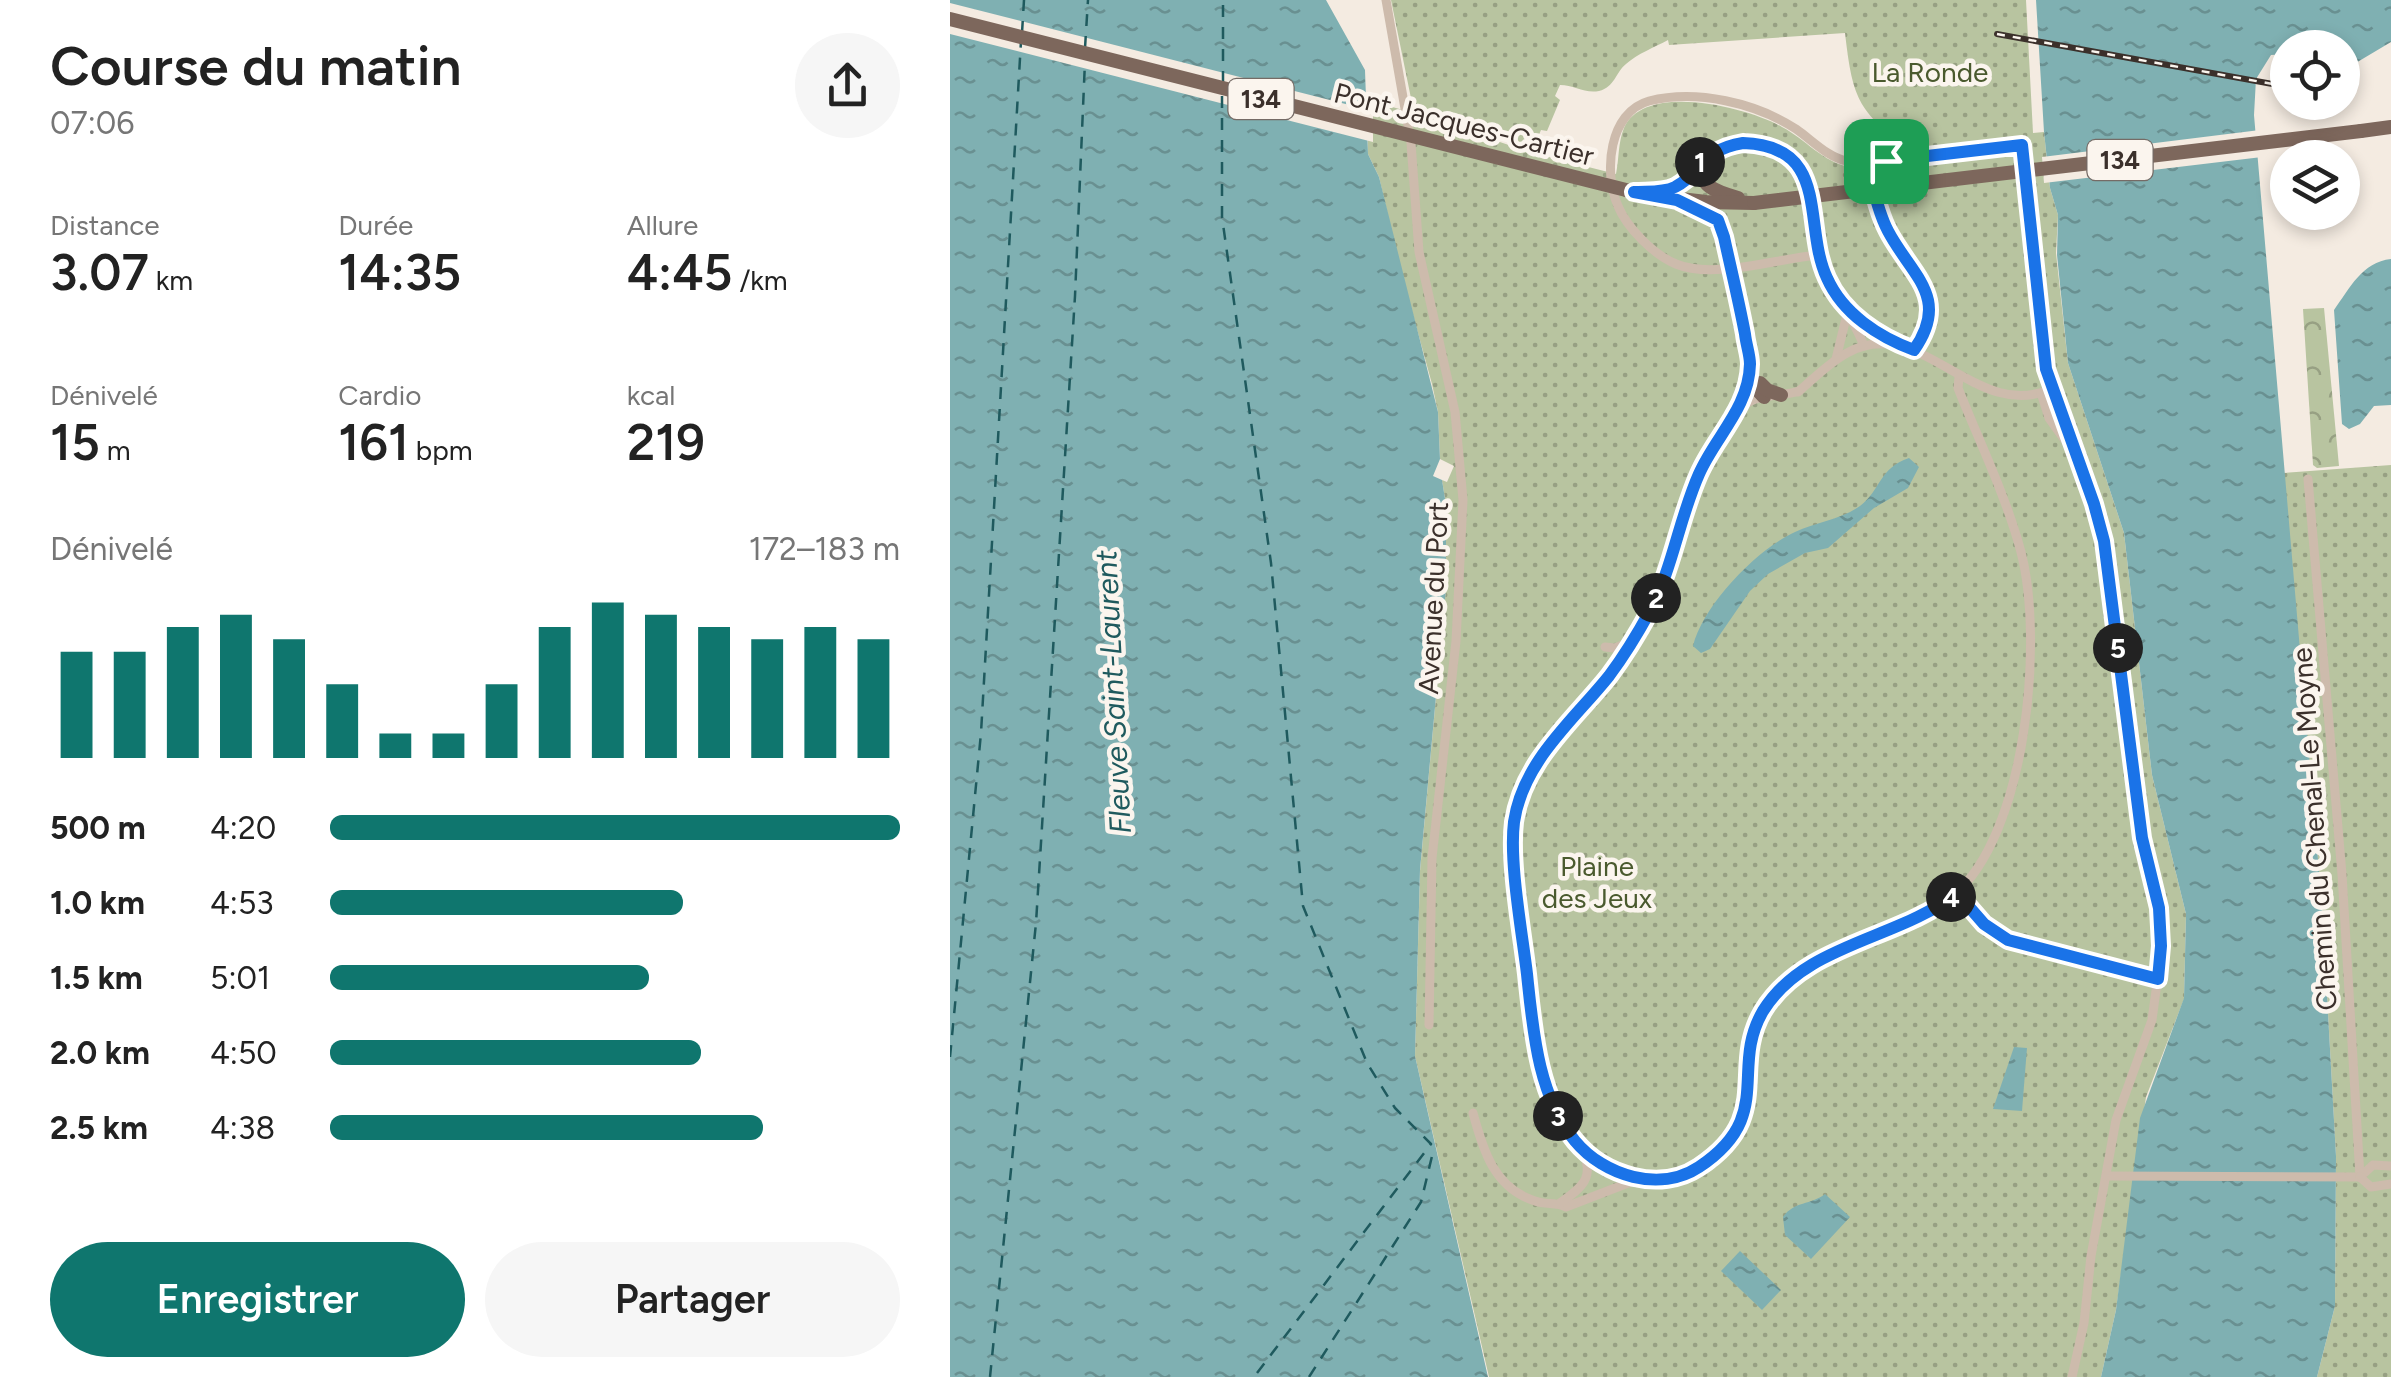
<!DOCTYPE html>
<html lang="fr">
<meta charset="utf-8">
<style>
body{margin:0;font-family:Figtree,sans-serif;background:#f6f6f6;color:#222;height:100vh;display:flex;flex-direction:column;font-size:38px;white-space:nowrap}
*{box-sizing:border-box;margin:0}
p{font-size:32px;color:#767676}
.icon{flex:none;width:55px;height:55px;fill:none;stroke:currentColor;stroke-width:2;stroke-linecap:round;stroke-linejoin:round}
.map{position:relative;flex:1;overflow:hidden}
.side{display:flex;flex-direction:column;background:#fff;width:950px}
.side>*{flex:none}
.controls{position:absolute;left:1320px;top:30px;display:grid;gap:20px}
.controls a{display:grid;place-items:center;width:90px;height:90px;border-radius:50%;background:#fff;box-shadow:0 5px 15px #0003;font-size:50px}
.pin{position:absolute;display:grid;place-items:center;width:85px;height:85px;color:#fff;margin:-42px;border-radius:20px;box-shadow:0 5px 15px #0006}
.km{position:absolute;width:50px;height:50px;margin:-25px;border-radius:50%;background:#222;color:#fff;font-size:28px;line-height:50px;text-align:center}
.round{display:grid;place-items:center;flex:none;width:105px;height:105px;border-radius:52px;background:#f6f6f6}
.summary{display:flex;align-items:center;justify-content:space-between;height:170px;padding:0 50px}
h1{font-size:55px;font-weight:600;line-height:75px}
.metrics{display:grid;grid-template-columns:repeat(3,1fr);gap:15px;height:170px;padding:10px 50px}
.metrics div{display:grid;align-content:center}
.metrics b{font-size:50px;font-weight:600}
.metrics small{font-size:28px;font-weight:400}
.metrics p{font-size:28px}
.chart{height:280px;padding:20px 50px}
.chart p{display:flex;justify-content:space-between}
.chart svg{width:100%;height:180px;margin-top:10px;stroke:#0f766e;stroke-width:6}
.cta{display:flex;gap:20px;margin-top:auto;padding:20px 50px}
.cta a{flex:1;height:115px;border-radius:60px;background:#0f766e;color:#fff;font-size:40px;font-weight:600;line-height:115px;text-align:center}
.cta a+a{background:#f6f6f6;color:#222}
ul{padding:0 50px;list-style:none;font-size:32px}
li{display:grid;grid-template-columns:160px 120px 1fr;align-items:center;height:75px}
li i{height:25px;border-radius:12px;background:#0f766e}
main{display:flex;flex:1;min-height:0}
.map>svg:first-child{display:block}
.forest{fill:url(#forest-crowns)}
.park{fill:url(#park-dots);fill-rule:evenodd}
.water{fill:url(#water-ripples)}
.pier{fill:#f4ebe1}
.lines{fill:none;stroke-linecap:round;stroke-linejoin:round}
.ferry{stroke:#1f5a5e;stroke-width:2.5;stroke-dasharray:12 10;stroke-linecap:butt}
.street{stroke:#cdbbac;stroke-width:9}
.primary{stroke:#7d675c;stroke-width:14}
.rail-casing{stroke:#3b302b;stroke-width:6}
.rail{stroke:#fbf5ee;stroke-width:2.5;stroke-dasharray:8;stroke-linecap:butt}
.primary-bridge{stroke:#7d675c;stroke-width:14}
.route-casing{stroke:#fff;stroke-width:20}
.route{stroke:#1a73e8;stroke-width:12}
.labels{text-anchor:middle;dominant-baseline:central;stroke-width:9;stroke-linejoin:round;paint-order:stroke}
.shield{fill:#fbf5ee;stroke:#756b66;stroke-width:2.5}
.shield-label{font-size:25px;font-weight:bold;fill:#3b302b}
.park-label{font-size:28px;fill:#4a5a2e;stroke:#fbf5ee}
.street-label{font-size:28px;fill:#3b302b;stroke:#fbf5ee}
.water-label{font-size:30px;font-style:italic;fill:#1f5a5e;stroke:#fbf5ee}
</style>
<main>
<section class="side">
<div class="summary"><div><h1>Course du matin</h1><p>07:06</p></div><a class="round"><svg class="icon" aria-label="share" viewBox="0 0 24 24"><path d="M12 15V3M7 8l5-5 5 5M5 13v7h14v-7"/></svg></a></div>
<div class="metrics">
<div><p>Distance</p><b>3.07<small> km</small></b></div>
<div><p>Durée</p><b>14:35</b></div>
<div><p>Allure</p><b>4:45<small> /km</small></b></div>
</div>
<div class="metrics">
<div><p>Dénivelé</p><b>15<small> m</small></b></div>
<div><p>Cardio</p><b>161<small> bpm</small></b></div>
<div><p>kcal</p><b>219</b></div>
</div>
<div class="chart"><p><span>Dénivelé</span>172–183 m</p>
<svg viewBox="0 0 160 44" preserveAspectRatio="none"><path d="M5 44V18M15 44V18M25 44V12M35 44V9M45 44V15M55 44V26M65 44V38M75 44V38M85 44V26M95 44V12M105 44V6M115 44V9M125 44V12M135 44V15M145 44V12M155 44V15"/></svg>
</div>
<ul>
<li><b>500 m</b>4:20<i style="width:100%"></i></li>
<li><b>1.0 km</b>4:53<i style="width:62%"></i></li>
<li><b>1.5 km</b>5:01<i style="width:56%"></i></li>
<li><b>2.0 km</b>4:50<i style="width:65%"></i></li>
<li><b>2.5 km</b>4:38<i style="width:76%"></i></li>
</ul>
<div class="cta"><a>Enregistrer</a><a>Partager</a></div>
</section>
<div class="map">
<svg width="1441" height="1377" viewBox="0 0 1441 1377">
<defs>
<pattern id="forest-crowns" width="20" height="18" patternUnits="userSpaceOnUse" patternTransform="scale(2.5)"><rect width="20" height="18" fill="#b8c4a0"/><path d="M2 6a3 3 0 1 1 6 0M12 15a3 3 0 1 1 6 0" fill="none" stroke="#97a083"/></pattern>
<pattern id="park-dots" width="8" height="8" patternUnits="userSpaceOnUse" patternTransform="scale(2.5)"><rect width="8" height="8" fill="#b8c4a0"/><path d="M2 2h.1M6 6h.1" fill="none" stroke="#97a083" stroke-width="1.8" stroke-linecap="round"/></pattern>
<pattern id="water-ripples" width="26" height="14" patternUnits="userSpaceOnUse" patternTransform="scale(2.5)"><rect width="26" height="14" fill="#7fb0b2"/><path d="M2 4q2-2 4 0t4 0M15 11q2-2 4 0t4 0" fill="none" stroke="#699091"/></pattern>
</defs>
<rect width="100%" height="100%" fill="#f4ebe1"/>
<!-- forest -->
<polygon class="forest" points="1374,308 1389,466 1367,468 1363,465 1353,309"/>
<!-- park -->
<g class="park">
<path d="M 441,0 L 1076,0 L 1083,133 L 1094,132 L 1100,188 L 1108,215 L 1106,253 L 1118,363 L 1174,533 L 1202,775 L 1236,914 L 1234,999 L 1196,1097 L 1166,1310 L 1151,1377 L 539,1377 L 465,1056 L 470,871 L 496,588 L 496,505 L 492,480 L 497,482 L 504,466 L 490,459 L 488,412 L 482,384 L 451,271 L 429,177 L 418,154 L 417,100 L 464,113 ZM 895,33 C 902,92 906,116 962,147 C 943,163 925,172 899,167 C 873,162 855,139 832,127 C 799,108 695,81 674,128 C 668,142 669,160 666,174 L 583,153 L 469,115 L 583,149 L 591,130 L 597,131 L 610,100 L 605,96 L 610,85 C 624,85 635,94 649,91 C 665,87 665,73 676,64 C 687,54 705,47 718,40 L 719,45 Z"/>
<polygon points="1441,465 1441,1377 1367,1377 1385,1306 1386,1156 1372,906 1333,473"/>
</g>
<!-- water -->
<g class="water">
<polygon points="0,0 376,0 415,70 418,154 429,177 488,412 490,459 483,476 492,480 496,505 496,588 470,870 465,1056 538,1377 0,1377"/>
<polygon points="1086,0 1441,0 1441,42 1399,67 1393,67 1392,48 1338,48 1337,54 1321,55 1306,79 1304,115 1372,906 1386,1156 1385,1306 1367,1377 1151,1377 1166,1310 1190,1118 1234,998 1236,914 1202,775 1174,533 1118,363 1107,255 1108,215 1100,188 1094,132"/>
<path d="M 1441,259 L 1441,405 L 1424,406 L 1410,424 L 1399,429 L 1392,424 L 1384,310 C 1400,288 1412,262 1441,259 Z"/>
<path d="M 959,458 L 969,467 L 958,488 L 924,508 L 878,548 L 855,553 L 818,574 L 800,591 L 760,649 L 751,653 L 743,646 C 753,605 807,549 845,532 C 866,522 890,520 910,506 C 931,490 929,468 959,458 Z"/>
<polygon points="1064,1047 1077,1048 1072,1111 1043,1109"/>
<path d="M 875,1194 L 900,1217 L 861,1259 L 835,1235 L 833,1217 C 844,1201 861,1205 875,1194 Z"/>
<polygon points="790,1251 831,1290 812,1310 771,1271"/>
</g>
<!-- pier -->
<g class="pier">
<polygon points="0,3 423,111 423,142 0,34"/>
<polygon points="1310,130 1312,157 1094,183 1092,157"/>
</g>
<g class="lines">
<!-- ferry -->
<g class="ferry">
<polyline points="72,33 74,0"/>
<polyline points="135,48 138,0"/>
<polyline points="273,83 273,0"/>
<polyline points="272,96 272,217 321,563 353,906 417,1063 445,1108 481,1144 304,1377"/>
<polyline points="0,1057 31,733 71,41"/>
<polyline points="40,1377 86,923 125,296 135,61"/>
<polyline points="359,1377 471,1202 483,1152"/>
</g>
<!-- street -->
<g class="street">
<polyline points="436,0 461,143 469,252 505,412 513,500 506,641 482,858 479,1025"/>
<path d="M 917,163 C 923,185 927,210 938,231 C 961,275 1001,297 964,349"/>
<polyline points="904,315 945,343"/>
<path d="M 914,346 C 902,314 878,288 869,255 C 828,258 764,280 726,264 C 704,255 677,228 668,206 C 653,172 659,112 699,101 C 747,89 806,103 846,129 C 862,140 877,157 897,161 C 920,165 943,160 965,157 C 1001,154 1036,150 1071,145 L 1096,369 L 1152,534 L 1192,838 L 1210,918 L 1210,961 L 1202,1020 L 1166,1120 L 1141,1256 L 1134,1323 L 1122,1377"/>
<polyline points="886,359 898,310"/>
<path d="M 849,391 C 831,397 809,393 793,406 C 786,412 783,421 777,430 C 762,451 748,472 739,498 C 733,516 731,536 725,555 C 710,597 687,640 659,675 C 625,718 580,755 567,811 C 557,850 568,898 573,937 C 581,1013 580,1113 649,1161 C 669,1175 689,1181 713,1179 C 734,1176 749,1167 764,1153 C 778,1140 793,1125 798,1106 C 808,1067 791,1042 819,1003 C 864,942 948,942 1003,896 C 1077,834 1094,640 1071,552 C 1056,496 1029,441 1008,388 L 1009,377"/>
<path d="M 848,392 C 863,379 880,362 897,353 C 971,312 1025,423 1101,389"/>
<polyline points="1091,393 1099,418 1122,450"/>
<polyline points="1358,479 1392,874 1410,1177"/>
<polyline points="655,647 665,648 680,642"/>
<polyline points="1007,893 1034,924 1057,940 1209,979"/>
<path d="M 523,1113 C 533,1150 544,1188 585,1201 C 596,1205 607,1202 616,1207 L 686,1180"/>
<polyline points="1156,1176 1410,1177"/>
<polyline points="1410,1177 1423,1165 1441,1166"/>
<polyline points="1410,1177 1421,1187 1441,1184"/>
<path d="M 610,1203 C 631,1188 646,1178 632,1150"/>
</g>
<!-- primary -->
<g class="primary">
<polyline points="1411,131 1441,127"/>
<path d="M 751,162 C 748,187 767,192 788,198"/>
<path d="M 684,192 C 707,191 725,191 741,174 C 748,166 754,158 763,152 C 801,131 850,151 862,194 C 867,213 867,235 869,255"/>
<polyline points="705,196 756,202 804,203"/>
<polyline points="732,202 766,218 774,237"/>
<polyline points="790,311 801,383 814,397"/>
<polyline points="810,383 817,390 831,395"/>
<polyline points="788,410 798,376"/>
</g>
<defs>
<polyline id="rail" points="1047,34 1328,85"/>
</defs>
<!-- rail casing -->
<use href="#rail" class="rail-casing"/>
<!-- rail -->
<use href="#rail" class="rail"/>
<!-- primary-bridge -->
<g class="primary-bridge">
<polyline points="0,19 684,192"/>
<polyline points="804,203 1411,131"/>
<polyline points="774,237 790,311"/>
</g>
</g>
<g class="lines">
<defs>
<path id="route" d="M 793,143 C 882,146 852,225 877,278 C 893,314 929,337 964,350 C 1001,297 961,275 938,231 C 927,210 923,185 917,163 L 1072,145 L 1096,369 L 1144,504 L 1154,541 L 1192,838 L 1209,908 L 1211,946 L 1208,979 L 1058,940 L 1034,924 L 1007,893 C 948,940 855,943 813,1011 C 779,1069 826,1116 749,1167 C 710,1193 654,1176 625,1141 C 588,1096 583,1031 577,974 C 572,932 559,862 564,822 C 573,761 623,721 659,676 C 674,656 688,633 700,611 C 723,567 729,519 749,474 C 765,437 799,408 800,364 C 800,355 796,344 795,334 C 789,302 781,269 774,237 L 768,220 L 727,200 L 684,192 C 697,191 713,193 725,187 C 755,171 751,150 793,143 Z"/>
</defs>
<!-- route casing -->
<use href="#route" class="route-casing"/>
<!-- route -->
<use href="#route" class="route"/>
</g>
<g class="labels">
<!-- shield labels -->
<g class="shield">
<rect x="278.5" y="79" width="65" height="40" rx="8"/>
<rect x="1137.5" y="140" width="65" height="40" rx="8"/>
</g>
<g class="shield-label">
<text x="311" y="99">134</text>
<text x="1170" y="160">134</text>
</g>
<!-- park labels -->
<g class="park-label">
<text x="980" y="72">La Ronde</text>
<text x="647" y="866">Plaine<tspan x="647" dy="32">des Jeux</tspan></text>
</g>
<!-- street labels -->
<g class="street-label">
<text transform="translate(514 124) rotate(14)">Pont Jacques-Cartier</text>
<text transform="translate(483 598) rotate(-87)">Avenue du Port</text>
<text transform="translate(1364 829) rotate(-94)">Chemin du Chenal-Le Moyne</text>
</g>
<!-- water labels -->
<g class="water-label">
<text transform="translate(163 692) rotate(-93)">Fleuve Saint-Laurent</text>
</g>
</g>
</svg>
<div class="controls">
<a><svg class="icon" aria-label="locate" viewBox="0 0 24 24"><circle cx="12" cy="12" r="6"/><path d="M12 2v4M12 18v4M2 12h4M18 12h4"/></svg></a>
<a><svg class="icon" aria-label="layers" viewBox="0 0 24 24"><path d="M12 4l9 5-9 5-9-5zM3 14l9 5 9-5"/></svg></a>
</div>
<div class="pin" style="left:936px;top:161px;background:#1e9e55"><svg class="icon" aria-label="arrive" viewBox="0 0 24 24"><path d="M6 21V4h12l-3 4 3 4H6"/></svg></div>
<b class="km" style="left:750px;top:162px">1</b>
<b class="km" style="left:706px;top:598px">2</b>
<b class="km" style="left:608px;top:1116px">3</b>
<b class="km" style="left:1001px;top:897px">4</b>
<b class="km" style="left:1168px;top:648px">5</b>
</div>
</main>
